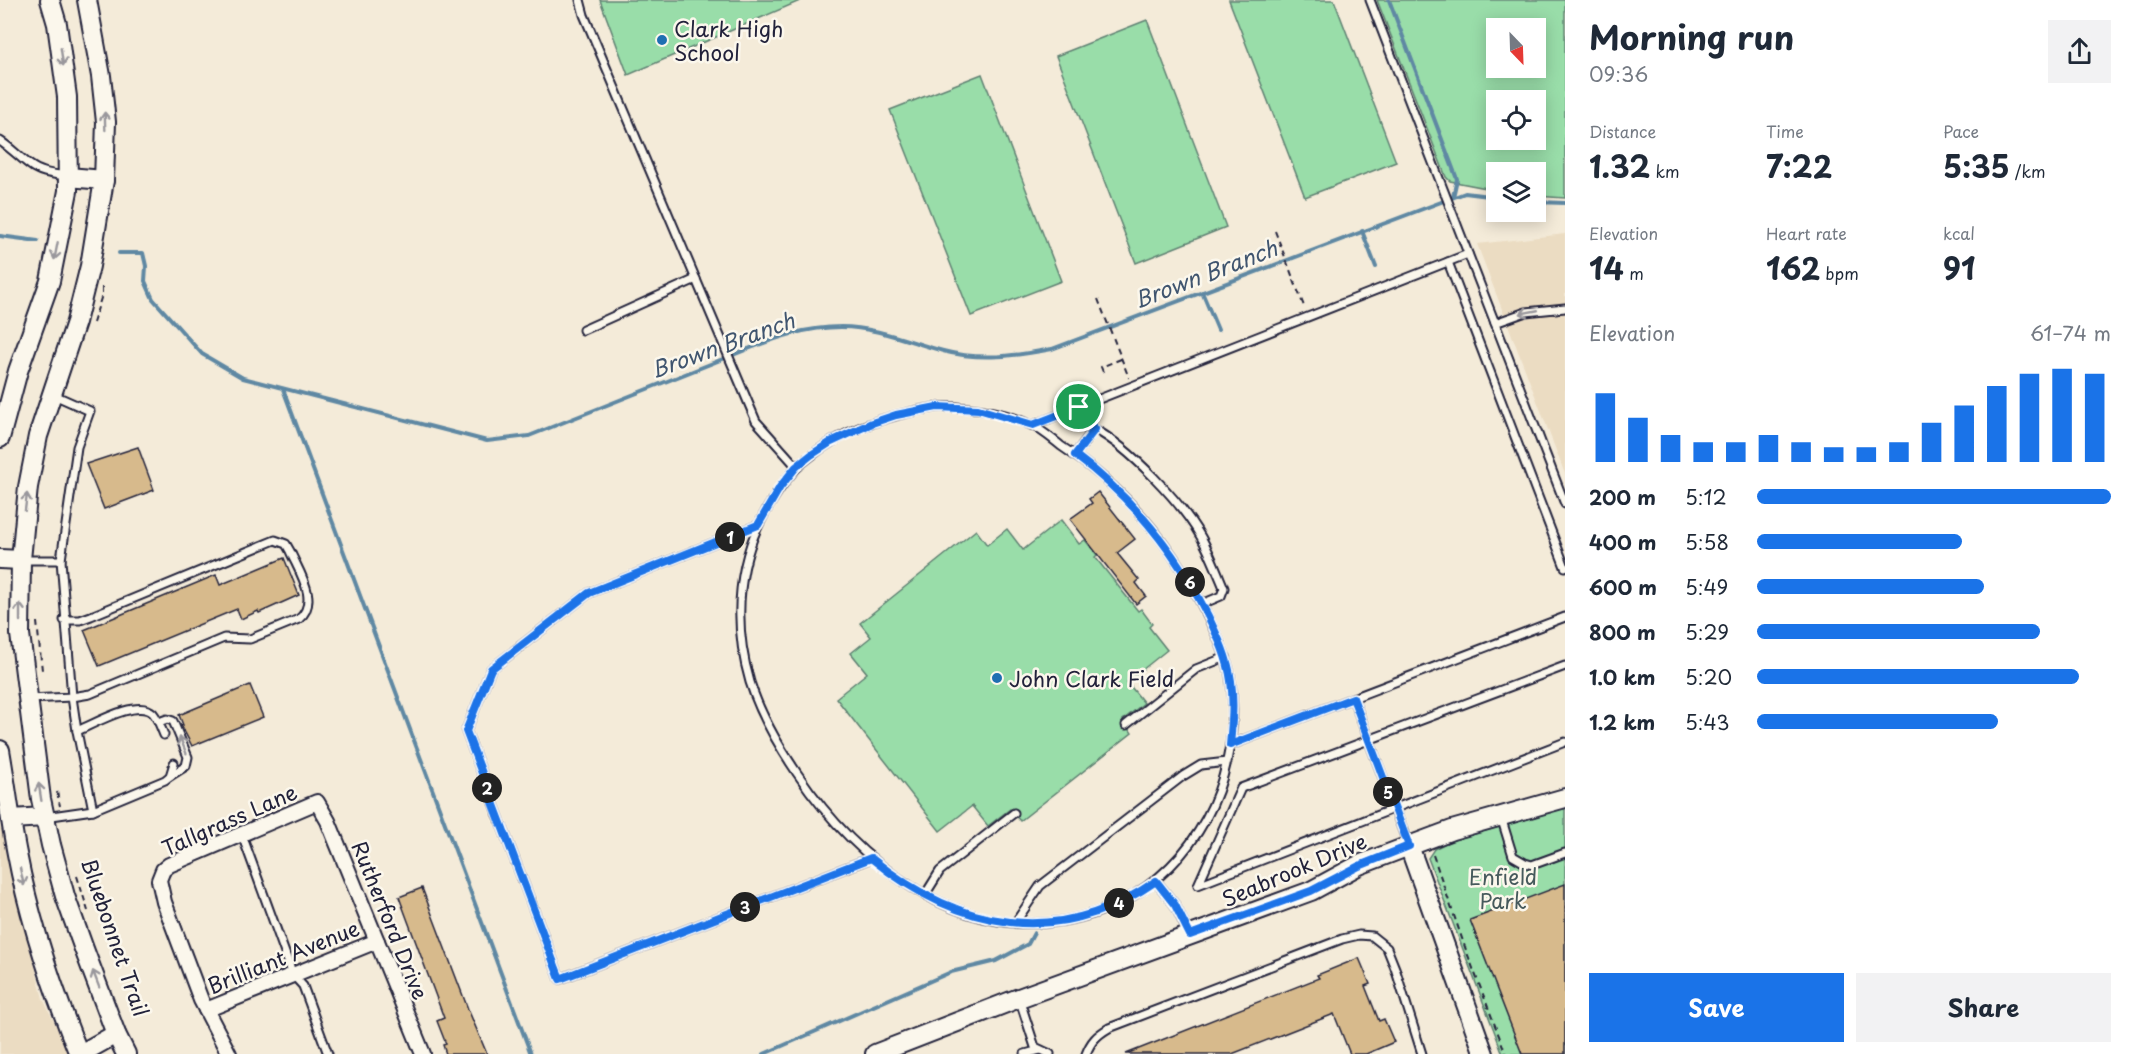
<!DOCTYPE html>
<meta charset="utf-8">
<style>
body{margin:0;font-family:"Playpen Sans",sans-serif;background:#f2f2f3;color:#1f2937;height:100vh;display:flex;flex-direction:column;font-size:22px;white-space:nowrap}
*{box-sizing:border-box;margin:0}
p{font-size:20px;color:#747a83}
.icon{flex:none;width:33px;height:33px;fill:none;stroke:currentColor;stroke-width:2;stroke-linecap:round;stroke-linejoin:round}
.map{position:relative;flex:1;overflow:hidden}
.side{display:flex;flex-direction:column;background:#fff;width:570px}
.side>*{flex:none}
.needle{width:39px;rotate:157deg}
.controls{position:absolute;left:1486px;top:18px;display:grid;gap:12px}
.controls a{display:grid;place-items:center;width:60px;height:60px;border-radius:0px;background:#fff;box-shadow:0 3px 15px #0003;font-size:30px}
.pin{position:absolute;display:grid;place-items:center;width:51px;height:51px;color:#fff;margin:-26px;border:3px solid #fff;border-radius:50%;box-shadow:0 2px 6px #0007}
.km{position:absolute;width:30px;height:30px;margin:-15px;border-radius:50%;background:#222;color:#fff;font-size:16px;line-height:30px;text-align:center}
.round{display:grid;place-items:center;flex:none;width:63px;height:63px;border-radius:0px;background:#f2f2f3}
.summary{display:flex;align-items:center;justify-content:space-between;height:102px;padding:0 24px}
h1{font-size:33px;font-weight:700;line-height:45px}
.stats{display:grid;grid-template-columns:repeat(3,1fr);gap:9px;height:102px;padding:6px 24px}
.stats div{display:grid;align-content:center}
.stats b{font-size:30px;font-weight:700}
.stats small{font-size:16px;font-weight:400}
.stats p{font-size:16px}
.chart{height:168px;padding:12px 24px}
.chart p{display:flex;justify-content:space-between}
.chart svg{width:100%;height:108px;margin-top:6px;stroke:#1a73e8;stroke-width:6}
.action{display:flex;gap:12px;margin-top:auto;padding:12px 24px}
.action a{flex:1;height:69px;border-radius:0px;background:#1a73e8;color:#fff;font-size:24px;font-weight:700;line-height:69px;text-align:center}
.action a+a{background:#f2f2f3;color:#1f2937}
ul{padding:0 24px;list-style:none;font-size:20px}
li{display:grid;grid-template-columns:96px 72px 1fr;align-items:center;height:45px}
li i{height:15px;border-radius:8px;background:#1a73e8}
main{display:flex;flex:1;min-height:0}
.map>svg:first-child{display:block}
.built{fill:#ebdcc2}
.green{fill:#99dda9;stroke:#5e8072;stroke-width:1.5;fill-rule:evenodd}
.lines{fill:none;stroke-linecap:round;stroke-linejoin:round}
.stream{stroke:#5e88a3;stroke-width:4}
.building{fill:#d7ba8c;stroke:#22223b;stroke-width:1.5}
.service-casing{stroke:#22223b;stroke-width:11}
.minor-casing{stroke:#22223b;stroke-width:18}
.tertiary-casing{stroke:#22223b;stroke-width:22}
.path{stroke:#22223b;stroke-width:2;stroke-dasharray:6 4.5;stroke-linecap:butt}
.service{stroke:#fbf7ec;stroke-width:7}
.minor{stroke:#fbf7ec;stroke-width:14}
.tertiary{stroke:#fbf7ec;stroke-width:18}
.oneway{stroke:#99979c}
.route-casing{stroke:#fff;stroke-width:12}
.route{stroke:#1a73e8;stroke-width:8}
.poi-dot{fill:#1f6fb2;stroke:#fbf7ec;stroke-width:2}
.labels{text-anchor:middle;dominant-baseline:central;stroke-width:5;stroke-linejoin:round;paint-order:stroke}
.poi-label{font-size:21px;fill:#22223b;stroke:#fbf7ec;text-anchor:start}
.street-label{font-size:21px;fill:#22223b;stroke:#fbf7ec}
.park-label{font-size:21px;fill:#465a5c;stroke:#fbf7ec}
.water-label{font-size:22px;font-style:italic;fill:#40556f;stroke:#fbf7ec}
</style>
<main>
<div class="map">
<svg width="1565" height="1054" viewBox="0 0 1565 1054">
<rect width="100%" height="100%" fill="#f4ebd9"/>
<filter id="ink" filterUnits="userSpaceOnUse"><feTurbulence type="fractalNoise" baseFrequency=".0167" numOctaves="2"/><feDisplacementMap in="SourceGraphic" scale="12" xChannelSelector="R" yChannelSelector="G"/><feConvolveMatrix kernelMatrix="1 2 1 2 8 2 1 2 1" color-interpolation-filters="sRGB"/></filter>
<g filter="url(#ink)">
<!-- built -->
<g class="built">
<polygon points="1565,234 1565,474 1477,244"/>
<polygon points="0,825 43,999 70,1054 0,1054"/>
</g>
<!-- green -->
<g class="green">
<polygon points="600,0 802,0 628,75"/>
<polygon points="1229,0 1334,0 1396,162 1305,197"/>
<path d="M 1377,0 L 1565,0 L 1565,198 L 1536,196 L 1536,172 L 1497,172 L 1497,190 L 1450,181 L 1446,177 ZM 1497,28 L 1536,28 L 1536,68 L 1497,68 ZM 1497,100 L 1536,100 L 1536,140 L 1497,140 Z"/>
<polygon points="1147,20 1226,227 1136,263 1056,56"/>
<polygon points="982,74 1061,281 971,316 890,110"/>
<polygon points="1061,520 1079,544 1085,540 1097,555 1095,557 1138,611 1141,609 1152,624 1149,627 1167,650 1127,682 1144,703 1123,720 1132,733 1020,821 1010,809 988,826 972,806 940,831 836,698 867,673 851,653 871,637 860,623 976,530 987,545 1007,529 1023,550"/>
<polygon points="1565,808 1565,1054 1503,1054 1428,858 1434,849 1450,841"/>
</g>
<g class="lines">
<!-- stream -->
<g class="stream">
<polyline points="1389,0 1457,179 1453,197"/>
<polyline points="1536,202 1565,203"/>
<polyline points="1362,231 1376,267"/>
<polyline points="0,236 38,241"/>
<path d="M 119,253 L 143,253 L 146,266 L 145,281 L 153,299 L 202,354 L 243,378 L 487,441 L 529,436 L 748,349 C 778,337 807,327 841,327 C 877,327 909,342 943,351 C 980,361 1015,356 1052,349 L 1465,193 L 1497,197"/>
<polyline points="1202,292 1218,330"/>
<polyline points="283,389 531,1054"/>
<polyline points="764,1054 951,972 996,961 1028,944 1034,933"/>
</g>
</g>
<!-- building -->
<g class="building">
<polygon points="138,447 154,490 104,509 86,464"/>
<polygon points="1098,492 1135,539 1117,553 1139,580 1136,583 1146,596 1136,604 1070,519 1092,503 1089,499"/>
<polygon points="284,558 299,595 259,613 258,611 241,619 237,609 99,666 84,630 216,575 220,585"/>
<polygon points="250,685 263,717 192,746 181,725 183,725 179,715"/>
<polygon points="1565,884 1565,1054 1522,1054 1470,920"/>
<polygon points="422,888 468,1009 487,1054 446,1054 443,1045 446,1044 437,1021 444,1018 399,897"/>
<polygon points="1359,958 1370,984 1365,986 1379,1021 1384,1019 1394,1042 1366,1054 1350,1054 1334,1014 1232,1054 1126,1054 1319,978 1317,975"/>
</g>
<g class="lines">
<defs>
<g id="service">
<polyline points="580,0 584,15 756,421 797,467"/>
<polyline points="1370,0 1565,504"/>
<path d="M 0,141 C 11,148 19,157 30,165 C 40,173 53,174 66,176"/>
<polyline points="1448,262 1565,567"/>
<polyline points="1495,323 1526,312 1565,308"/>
<polyline points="583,330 696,279"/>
<path d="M 937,407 C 968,406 1000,411 1029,424 C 1041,429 1051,438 1061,446 C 1126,488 1174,547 1208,617 C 1217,636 1226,654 1230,675 C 1235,704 1233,733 1227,761 C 1209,843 1148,907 1063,921 C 952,939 855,859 797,773 C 778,745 760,714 750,682 C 732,620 737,555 772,501 C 782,485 792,470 807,459 C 843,429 891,414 937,407 Z"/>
<polyline points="1079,407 1084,418 1094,429"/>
<polyline points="1033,425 1468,254"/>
<path d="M 1075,455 L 1094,429 C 1129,447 1182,503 1201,537 C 1210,553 1217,571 1224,588 L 1221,596 L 1202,604"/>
<polyline points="758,525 589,593 491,669 466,731 560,979 871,858"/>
<polyline points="22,560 61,560 77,447 90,411 54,395"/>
<path d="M 64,620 L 80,620 L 91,616 L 275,540 L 286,544 L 290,551 C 299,572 320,601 299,619 L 250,639 L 224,638 L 90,694 L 72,697 L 77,731"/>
<polyline points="1565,666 1241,788 1198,885 1565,742"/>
<polyline points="1353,698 1408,844"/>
<polyline points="29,699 72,697 61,560"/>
<polyline points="159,722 167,719 173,721 188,757 186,766 170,776"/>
<polyline points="1126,725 1196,669 1226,657"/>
<path d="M 164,735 C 161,728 158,719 153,713 C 138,698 94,724 77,731 L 93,810 L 165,780 L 170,776 L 174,763"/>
<polyline points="1230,745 1565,617"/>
<polyline points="45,817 93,810"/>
<polyline points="1501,817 1513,856 1525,863 1532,865 1565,853"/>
<polyline points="242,835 293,975 303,986 328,1054"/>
<polyline points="1156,881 1175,905 1189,934"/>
<polyline points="925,895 940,871 1014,813"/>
<polyline points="1015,923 1040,886 1183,776 1201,765 1227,762"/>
<polyline points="1019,998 1035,1047 1050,1054"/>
<polyline points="1025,1054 1040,1050"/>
<path d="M 1086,1054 C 1091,1041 1097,1035 1109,1028 L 1342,939 L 1359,935 L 1372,936 L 1387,948 L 1395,968 L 1422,1054"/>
</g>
<g id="minor">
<polyline points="206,1010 377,941"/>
<polyline points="229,1054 201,1000 164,902 159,880 163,870 169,865 317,802 328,821 423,1054"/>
</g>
<g id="tertiary">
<polyline points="87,0 101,76 106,122 104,180 90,266 76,322 38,436 28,487 21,560 20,634 41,799 51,845 65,896 84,949 116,1034 126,1054"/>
<polyline points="68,177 104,180"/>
<polyline points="0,438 18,371 50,281 68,191 67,97 57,24 50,0"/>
<polyline points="0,559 21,560"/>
<path d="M 0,750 C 6,784 10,819 17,854 C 30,922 53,990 79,1054"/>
<polyline points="11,819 45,817"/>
<polyline points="1409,846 1484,1054"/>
<polyline points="80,1054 116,1034"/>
<polyline points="875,1054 1019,998 1311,891 1359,865 1409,846 1452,830 1565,798"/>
</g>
</defs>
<!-- service casing -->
<use href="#service" class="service-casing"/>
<!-- minor casing -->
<use href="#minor" class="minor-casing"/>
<!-- tertiary casing -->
<use href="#tertiary" class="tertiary-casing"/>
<!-- path -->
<g class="path">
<polyline points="1275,231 1305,309"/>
<polyline points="1098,299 1129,378"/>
<polyline points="93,323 102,295 102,285"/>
<polyline points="1103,372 1101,367 1121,359"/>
<polyline points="37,622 42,670"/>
<polyline points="57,792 60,806"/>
<polyline points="1433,855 1466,950 1506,1054"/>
<polyline points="77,876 88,911"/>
</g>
<!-- service -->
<use href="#service" class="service"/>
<!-- minor -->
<use href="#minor" class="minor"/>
<!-- tertiary -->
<use href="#tertiary" class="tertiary"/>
</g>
<!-- one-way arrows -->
<defs><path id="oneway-shaft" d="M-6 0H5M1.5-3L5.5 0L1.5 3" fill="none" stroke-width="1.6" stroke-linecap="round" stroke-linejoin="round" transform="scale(1.5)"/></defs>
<g class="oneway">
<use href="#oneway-shaft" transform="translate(62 57) rotate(82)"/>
<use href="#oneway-shaft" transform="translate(105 121) rotate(-92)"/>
<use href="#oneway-shaft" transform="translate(56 251) rotate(101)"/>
<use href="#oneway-shaft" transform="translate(1529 312) rotate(169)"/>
<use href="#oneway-shaft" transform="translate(26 502) rotate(-83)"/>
<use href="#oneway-shaft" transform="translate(20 612) rotate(-90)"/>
<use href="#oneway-shaft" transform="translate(183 745) rotate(-112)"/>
<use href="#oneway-shaft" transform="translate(40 792) rotate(-99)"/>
<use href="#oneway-shaft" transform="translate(22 877) rotate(77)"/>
<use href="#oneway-shaft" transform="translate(96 979) rotate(-111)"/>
</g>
</g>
<g class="lines" filter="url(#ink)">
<defs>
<path id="route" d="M 937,407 L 978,409 L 1033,425 L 1079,407 L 1083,418 L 1095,429 L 1075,455 C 1133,498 1176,552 1208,616 C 1218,637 1228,658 1231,681 C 1234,703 1232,723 1230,745 L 1353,698 L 1409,846 L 1359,866 L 1311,891 L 1190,935 L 1175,905 L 1156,881 C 1059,949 959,930 871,858 L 560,979 L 466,731 L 491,669 L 589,593 L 758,525 L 780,487 L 796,467 L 811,455 L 831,442 L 872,423 L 896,415 Z"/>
</defs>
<!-- route casing -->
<use href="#route" class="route-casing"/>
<!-- route -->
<use href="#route" class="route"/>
</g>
<!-- markers -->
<g class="poi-dot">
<circle cx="662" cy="40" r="6"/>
<circle cx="997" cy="678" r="6"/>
</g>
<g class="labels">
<!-- poi labels -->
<g class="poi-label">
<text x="674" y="28">Clark High<tspan x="674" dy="24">School</tspan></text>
<text x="1009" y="678">John Clark Field</text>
</g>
<!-- street labels -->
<g class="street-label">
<text transform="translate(229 819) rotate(-24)">Tallgrass Lane</text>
<text transform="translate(1294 869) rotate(-23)">Seabrook Drive</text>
<text transform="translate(391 920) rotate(68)">Rutherford Drive</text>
<text transform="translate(116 937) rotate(71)">Bluebonnet Trail</text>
<text transform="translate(283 956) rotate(-22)">Brilliant Avenue</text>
</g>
<!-- park labels -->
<g class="park-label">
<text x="1503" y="876">Enfield<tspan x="1503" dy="24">Park</tspan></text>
</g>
<!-- water labels -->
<g class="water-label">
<text transform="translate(1205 273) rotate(-21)">Brown Branch</text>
<text transform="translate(722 344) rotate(-20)">Brown Branch</text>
</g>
</g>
</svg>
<div class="controls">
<a><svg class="needle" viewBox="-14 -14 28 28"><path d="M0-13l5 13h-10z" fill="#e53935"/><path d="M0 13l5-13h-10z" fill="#747a83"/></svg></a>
<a><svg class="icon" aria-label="locate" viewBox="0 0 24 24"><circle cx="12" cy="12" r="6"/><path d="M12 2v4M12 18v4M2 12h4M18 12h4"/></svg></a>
<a><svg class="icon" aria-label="layers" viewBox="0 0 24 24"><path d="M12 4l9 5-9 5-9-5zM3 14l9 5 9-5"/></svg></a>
</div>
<div class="pin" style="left:1079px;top:407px;background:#1e9e55"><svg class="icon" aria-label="arrive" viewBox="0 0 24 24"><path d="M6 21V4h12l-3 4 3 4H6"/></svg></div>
<b class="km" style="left:730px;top:537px">1</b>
<b class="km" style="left:487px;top:788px">2</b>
<b class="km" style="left:745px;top:907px">3</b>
<b class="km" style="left:1119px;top:903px">4</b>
<b class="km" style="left:1388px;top:792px">5</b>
<b class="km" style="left:1190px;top:582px">6</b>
</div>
<section class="side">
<div class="summary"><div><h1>Morning run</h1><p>09:36</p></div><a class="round"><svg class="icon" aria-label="share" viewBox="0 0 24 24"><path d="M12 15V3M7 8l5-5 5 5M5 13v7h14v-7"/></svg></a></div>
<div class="stats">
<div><p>Distance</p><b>1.32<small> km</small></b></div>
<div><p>Time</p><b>7:22</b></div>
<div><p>Pace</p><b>5:35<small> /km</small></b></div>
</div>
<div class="stats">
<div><p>Elevation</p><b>14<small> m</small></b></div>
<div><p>Heart rate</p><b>162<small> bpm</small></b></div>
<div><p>kcal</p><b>91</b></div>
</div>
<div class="chart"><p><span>Elevation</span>61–74 m</p>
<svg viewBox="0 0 160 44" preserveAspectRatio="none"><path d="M5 44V16M15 44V26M25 44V33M35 44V36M45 44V36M55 44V33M65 44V36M75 44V38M85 44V38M95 44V36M105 44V28M115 44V21M125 44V13M135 44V8M145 44V6M155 44V8"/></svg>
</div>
<ul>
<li><b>200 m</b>5:12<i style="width:100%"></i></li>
<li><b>400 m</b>5:58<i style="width:58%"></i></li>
<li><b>600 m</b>5:49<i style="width:64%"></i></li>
<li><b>800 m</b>5:29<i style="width:80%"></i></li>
<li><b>1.0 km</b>5:20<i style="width:91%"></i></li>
<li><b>1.2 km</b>5:43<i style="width:68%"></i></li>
</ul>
<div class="action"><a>Save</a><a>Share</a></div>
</section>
</main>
